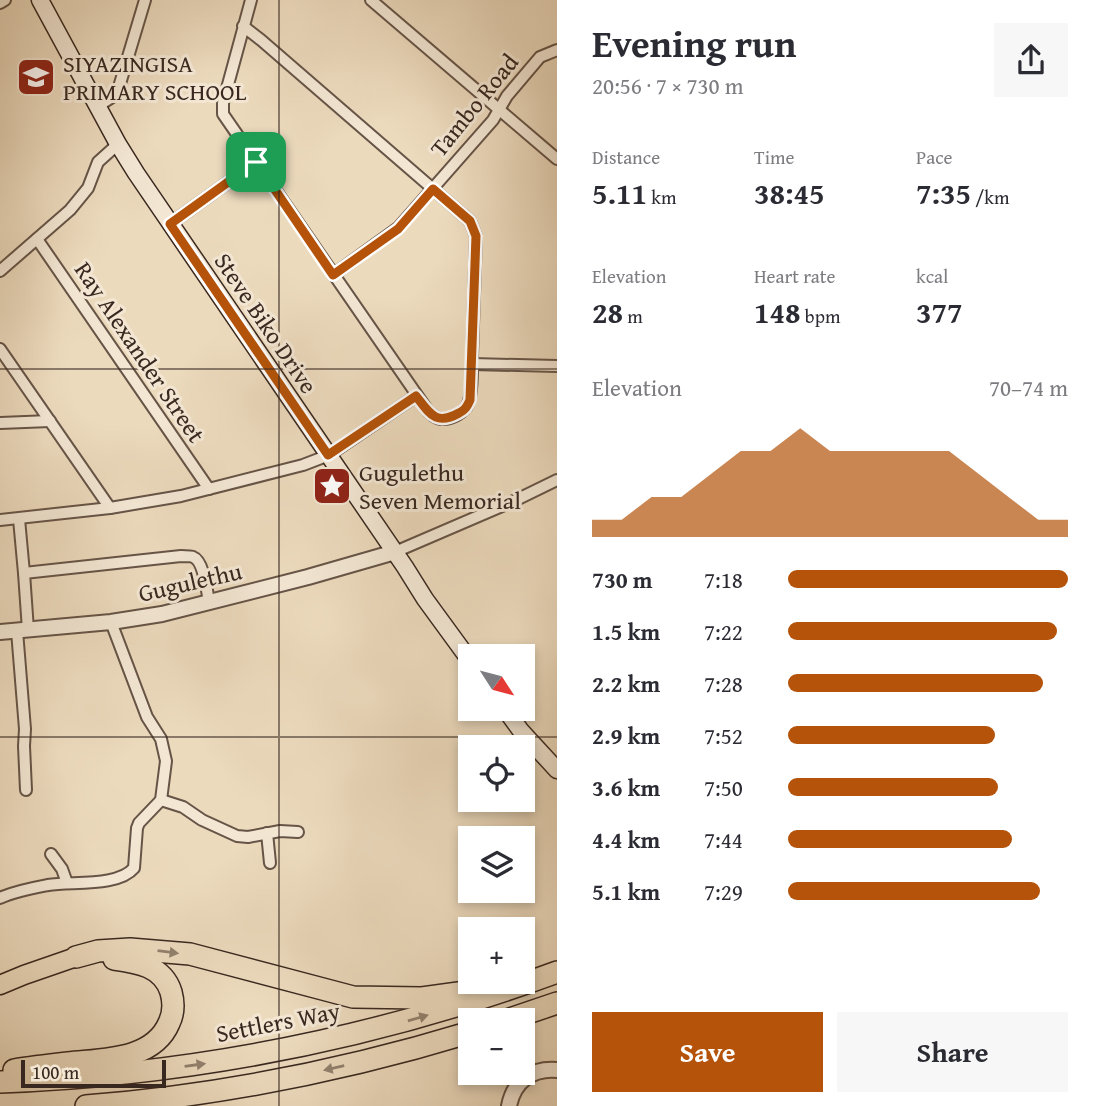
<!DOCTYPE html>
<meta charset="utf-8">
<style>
body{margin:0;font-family:"Gentium Book Plus",serif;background:#f7f7f7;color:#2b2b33;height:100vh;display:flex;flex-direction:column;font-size:26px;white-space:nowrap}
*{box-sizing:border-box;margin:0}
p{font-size:23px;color:#7c7c81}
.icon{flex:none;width:38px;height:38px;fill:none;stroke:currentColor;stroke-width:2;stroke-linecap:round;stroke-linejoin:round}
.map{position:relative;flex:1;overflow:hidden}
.sheet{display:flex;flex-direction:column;background:#fff;width:546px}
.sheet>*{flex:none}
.needle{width:46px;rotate:126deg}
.tools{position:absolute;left:458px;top:644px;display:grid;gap:14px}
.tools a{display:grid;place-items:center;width:77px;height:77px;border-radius:0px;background:#fff;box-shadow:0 4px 10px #0003;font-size:35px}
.scale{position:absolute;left:21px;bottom:18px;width:145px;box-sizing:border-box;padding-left:7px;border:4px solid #392820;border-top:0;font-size:19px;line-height:24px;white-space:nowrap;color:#392820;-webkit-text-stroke:5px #f3e7d4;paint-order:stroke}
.pin{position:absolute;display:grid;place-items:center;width:60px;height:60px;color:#fff;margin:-30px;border-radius:14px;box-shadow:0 4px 10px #0006}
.round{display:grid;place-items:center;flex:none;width:74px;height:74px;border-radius:0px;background:#f7f7f7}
.head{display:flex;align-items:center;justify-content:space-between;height:119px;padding:0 35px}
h1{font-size:38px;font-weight:700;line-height:52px}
.stats{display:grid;grid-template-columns:repeat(3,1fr);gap:10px;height:119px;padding:7px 35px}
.stats div{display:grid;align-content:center}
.stats b{font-size:30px;font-weight:700}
.stats small{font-size:19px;font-weight:400}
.stats p{font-size:19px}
.chart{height:196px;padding:14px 35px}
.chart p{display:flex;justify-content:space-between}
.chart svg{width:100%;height:126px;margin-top:7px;fill:#b45309;opacity:.7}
.action{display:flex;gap:14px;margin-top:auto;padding:14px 35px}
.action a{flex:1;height:80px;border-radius:0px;background:#b45309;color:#fff;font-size:28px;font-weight:700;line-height:80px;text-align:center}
.action a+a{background:#f7f7f7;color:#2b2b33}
ul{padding:0 35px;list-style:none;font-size:23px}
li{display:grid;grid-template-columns:112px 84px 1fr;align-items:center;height:52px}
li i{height:18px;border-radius:9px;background:#b45309}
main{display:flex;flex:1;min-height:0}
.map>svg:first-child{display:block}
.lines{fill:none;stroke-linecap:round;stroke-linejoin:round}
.minor-casing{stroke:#665447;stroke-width:14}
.tertiary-casing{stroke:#665447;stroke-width:18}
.secondary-casing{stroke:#392820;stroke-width:19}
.primary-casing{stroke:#392820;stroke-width:21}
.motorway-casing{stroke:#392820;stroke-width:24}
.minor{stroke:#f3e7d4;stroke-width:10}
.tertiary{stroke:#f3e7d4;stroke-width:14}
.secondary{stroke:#f3e7d4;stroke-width:16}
.primary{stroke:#ecdabd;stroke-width:18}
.motorway{stroke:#ecdabd;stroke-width:21}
.oneway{fill:#92816e}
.route-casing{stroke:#fff;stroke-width:14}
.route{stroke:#b45309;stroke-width:9}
.grid{fill:none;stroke:#392820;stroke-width:2;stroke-opacity:0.55}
.labels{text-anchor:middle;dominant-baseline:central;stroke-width:6;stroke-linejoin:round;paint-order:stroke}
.poi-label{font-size:24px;fill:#392820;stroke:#f3e7d4;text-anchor:start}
.street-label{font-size:24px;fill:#392820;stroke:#f3e7d4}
</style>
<main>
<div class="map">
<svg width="557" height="1106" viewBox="0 0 557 1106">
<rect width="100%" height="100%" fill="#ecdabd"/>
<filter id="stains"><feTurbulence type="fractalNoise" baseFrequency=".00286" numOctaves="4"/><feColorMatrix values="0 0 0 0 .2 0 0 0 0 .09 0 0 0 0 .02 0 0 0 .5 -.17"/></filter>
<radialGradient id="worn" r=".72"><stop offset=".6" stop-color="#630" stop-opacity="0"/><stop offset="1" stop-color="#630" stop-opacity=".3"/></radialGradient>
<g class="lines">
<defs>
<g id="minor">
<polyline points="371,0 557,159"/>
<polyline points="0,3 5,0"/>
<path d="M 243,26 L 261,40 L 470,221 L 476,236 C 475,276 473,315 472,355 C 472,368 473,392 468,404 C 465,412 451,420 442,419 C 436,419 432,415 428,411 L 223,114 L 223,103 L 251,0"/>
<polyline points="98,106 112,97 119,87 145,0"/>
<polyline points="170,224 256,162"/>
<polyline points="37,239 209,489"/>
<polyline points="0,271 70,210 88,188 98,162 118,144"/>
<polyline points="333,275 398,228 493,120 507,96 540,57 557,50"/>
<polyline points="0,349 110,508"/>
<polyline points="472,364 557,366"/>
<polyline points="0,423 50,421"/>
<polyline points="19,519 24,573 28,630"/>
<polyline points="0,520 110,508 181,496 303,465 329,455 416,396"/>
<polyline points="395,552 516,500 557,480"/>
<path d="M 24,573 L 181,556 C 183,556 191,556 193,557 C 204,561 207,592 209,602"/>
<polyline points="17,631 25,729 24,746 26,790"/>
<polyline points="161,800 183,807 202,820 237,836 248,837 280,831 298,832"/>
<polyline points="267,833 270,863"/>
<polyline points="51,854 62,869 67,883"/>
<path d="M 0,898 C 15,891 32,888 48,885 C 72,881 118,887 134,868 L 137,828 L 139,823 L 161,800 L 166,761 L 161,739 L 147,717 L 111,622"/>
</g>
<g id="tertiary">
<polyline points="0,632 111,622 162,614 308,577 395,552"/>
<path d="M 509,1106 C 514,1081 532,1068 557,1070"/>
</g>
<g id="secondary">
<polyline points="40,0 118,144 136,173 405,567 425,599 471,662"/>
<polyline points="505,709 521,731 557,770"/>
</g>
<polyline id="primary" points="0,985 24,975 76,957"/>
<g id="motorway">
<polyline points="76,957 98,951 130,949 190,954 353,997 422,998 473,991"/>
<polyline points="507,1020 557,1003"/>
<path d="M 14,1070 C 32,1067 50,1065 68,1063 C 102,1059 153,1061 169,1023 C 174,1013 174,1003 171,992 C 163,966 137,962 114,959"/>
<path d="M 0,1082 C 191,1075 378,1038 557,972"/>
<path d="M 86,1106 C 217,1096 346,1070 471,1032"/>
</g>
</defs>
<!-- minor casing -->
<use href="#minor" class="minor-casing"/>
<!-- tertiary casing -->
<use href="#tertiary" class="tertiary-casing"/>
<!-- secondary casing -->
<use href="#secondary" class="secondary-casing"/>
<!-- primary casing -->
<use href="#primary" class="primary-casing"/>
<!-- motorway casing -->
<use href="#motorway" class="motorway-casing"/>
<!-- minor -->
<use href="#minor" class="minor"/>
<!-- tertiary -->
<use href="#tertiary" class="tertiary"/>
<!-- secondary -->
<use href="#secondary" class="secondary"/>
<!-- primary -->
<use href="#primary" class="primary"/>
<!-- motorway -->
<use href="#motorway" class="motorway"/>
</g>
<!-- one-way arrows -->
<defs><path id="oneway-solid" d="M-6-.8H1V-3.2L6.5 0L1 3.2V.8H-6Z" transform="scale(1.75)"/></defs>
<g class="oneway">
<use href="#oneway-solid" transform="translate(168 952) rotate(7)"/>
<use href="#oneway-solid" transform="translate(418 1018) rotate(-16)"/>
<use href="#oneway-solid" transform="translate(195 1065) rotate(-8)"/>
<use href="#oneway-solid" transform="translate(334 1068) rotate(167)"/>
</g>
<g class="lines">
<defs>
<path id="route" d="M 256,162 L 333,275 L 398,229 L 433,189 L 470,221 L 476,236 L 470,400 C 467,407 465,410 459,413 C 436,426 430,414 416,396 L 328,455 L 170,224 Z"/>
</defs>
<!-- route casing -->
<use href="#route" class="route-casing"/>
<!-- route -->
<use href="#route" class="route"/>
</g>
<!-- grid -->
<path class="grid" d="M 279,0 L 279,1106M 0,369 L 557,369M 0,737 L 557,737"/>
<!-- icons -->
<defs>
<symbol id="school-square" viewBox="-11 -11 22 22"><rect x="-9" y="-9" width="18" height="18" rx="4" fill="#8f2418" stroke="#f3e7d4"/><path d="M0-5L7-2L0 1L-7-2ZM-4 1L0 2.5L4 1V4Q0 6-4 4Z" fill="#fff"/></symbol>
<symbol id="sight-square" viewBox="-11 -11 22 22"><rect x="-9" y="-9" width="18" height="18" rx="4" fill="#8f2418" stroke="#f3e7d4"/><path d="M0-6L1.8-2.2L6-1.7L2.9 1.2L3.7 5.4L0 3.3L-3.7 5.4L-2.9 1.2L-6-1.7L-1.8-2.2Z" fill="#fff"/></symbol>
</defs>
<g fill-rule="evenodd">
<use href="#school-square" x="14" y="55" width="44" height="44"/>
<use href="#sight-square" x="310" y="464" width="44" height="44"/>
</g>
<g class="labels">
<!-- poi labels -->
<g class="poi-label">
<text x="63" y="63">SIYAZINGISA<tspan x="63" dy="28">PRIMARY SCHOOL</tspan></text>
<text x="359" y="472">Gugulethu<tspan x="359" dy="28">Seven Memorial</tspan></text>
</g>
<!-- street labels -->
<g class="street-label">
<text transform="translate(474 105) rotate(-51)">Tambo Road</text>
<text transform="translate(266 323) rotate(56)">Steve Biko Drive</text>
<text transform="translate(140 352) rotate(56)">Ray Alexander Street</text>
<text transform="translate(190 582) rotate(-13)">Gugulethu</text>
<text transform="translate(278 1022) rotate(-11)">Settlers Way</text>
</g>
</g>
<rect width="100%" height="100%" filter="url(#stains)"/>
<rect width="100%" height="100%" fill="url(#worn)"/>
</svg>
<div class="tools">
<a><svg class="needle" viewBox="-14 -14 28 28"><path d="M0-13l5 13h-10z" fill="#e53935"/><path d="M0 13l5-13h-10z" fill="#7c7c81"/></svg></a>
<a><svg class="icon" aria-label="locate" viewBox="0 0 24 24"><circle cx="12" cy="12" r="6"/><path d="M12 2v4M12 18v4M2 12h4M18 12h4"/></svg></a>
<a><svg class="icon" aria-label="layers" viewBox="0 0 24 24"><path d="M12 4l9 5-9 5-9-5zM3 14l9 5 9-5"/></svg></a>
<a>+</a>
<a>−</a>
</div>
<div class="scale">100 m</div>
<div class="pin" style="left:256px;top:162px;background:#1e9e55"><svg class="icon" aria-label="arrive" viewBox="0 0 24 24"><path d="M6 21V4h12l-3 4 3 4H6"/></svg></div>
</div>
<section class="sheet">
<div class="head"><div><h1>Evening run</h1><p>20:56 · 7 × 730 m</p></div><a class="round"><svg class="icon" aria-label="share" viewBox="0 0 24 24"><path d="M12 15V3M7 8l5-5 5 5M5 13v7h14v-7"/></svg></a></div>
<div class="stats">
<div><p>Distance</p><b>5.11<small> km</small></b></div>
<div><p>Time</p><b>38:45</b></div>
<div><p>Pace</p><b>7:35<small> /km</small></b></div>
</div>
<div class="stats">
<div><p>Elevation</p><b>28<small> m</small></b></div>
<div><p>Heart rate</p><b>148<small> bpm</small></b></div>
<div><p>kcal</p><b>377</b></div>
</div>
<div class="chart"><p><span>Elevation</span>70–74 m</p>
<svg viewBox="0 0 160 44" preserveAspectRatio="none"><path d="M0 44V38L10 38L20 30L30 30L40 22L50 14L60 14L70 6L80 14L90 14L100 14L110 14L120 14L130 22L140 30L150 38L160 38V44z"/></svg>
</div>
<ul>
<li><b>730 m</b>7:18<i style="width:100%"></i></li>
<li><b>1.5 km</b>7:22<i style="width:96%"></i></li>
<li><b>2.2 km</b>7:28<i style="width:91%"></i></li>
<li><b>2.9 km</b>7:52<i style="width:74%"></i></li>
<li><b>3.6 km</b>7:50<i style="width:75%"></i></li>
<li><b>4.4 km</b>7:44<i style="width:80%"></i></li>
<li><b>5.1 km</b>7:29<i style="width:90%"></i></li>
</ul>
<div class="action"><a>Save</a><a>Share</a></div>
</section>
</main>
